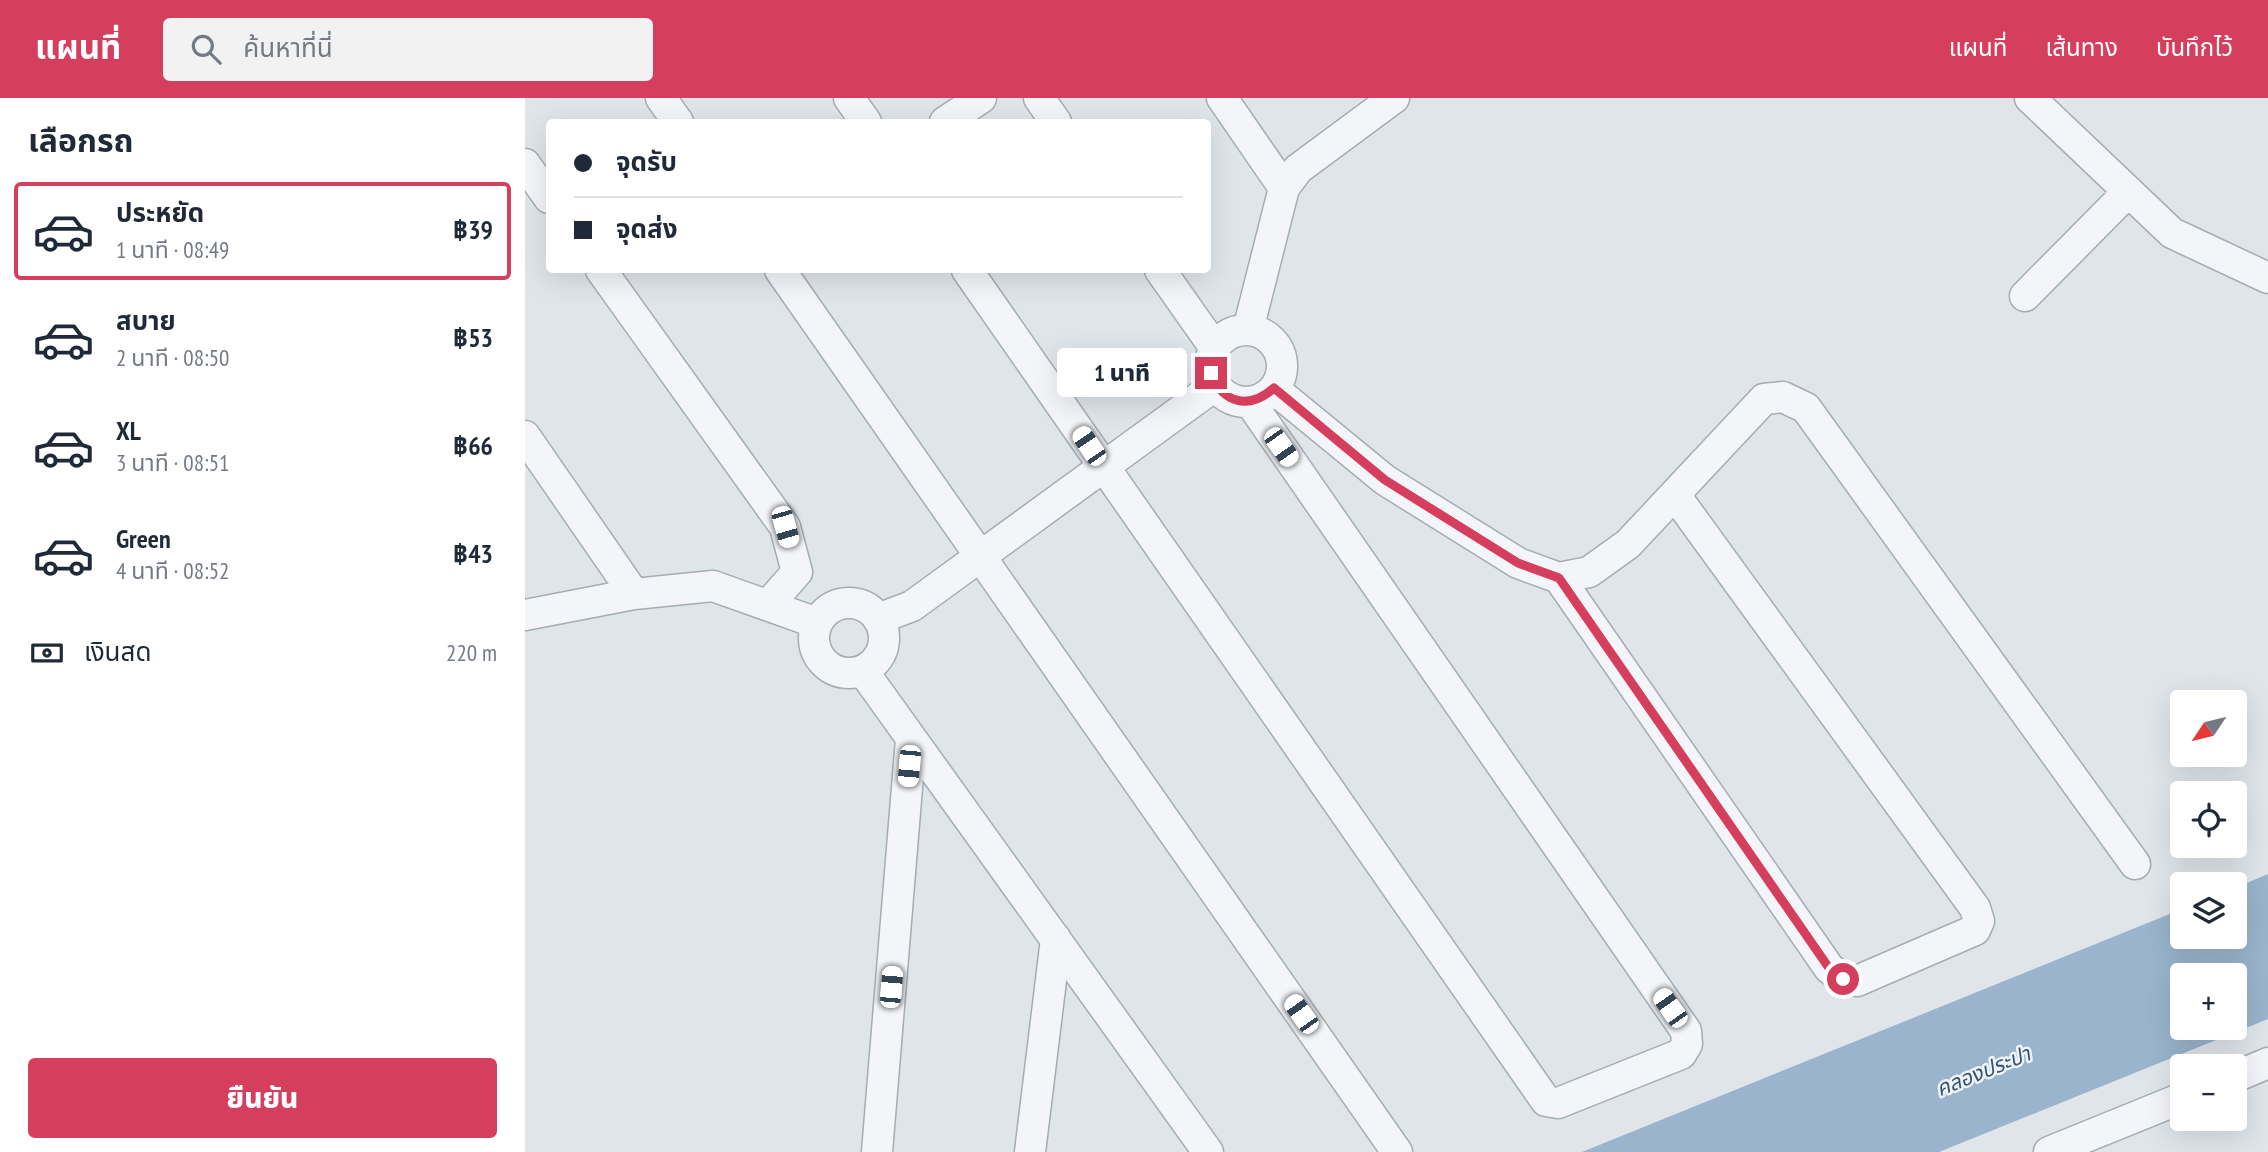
<!DOCTYPE html>
<html lang="th">
<head>
<meta charset="utf-8">
<style>
	body { margin:0; font-family:"PT Sans Narrow","Noto Sans Thai",sans-serif; background:#f2f2f3; color:#1f2937; height:100vh; display:flex; flex-direction:column; font-size:26px; white-space:nowrap }
	* { box-sizing:border-box; margin:0 }
	p { font-size:23px; color:#747a83 }
	.icon { flex:none; width:38px; height:38px; fill:none; stroke:currentColor; stroke-width:2; stroke-linecap:round; stroke-linejoin:round }
	.map { position:relative; flex:1; overflow:hidden }
	.panel { display:flex; flex-direction:column; background:#fff; width:525px }
	.panel>* { flex:none }
	.hud { position:absolute; left:21px; top:21px; width:665px; height:154px; border-radius:7px; box-shadow:0 7px 28px #0002; display:grid; align-content:center; height:154px; padding:0 28px; background:#fff }
	.needle { width:46px; rotate:235deg }
	.tools { position:absolute; left:1645px; top:592px; display:grid; gap:14px }
	.tools a { display:grid; place-items:center; width:77px; height:77px; border-radius:7px; background:#fff; box-shadow:0 7px 28px #0002; font-size:35px }
	.end { position:absolute; width:32px; height:32px; margin:-16px; border:9px solid #d53f5d; background:#fff; box-shadow:0 0 0 4px #fff }
	.from { border-radius:50% }
	.bubble { position:absolute; height:49px; border-radius:7px; background:#fff; box-shadow:0 7px 28px #0002; font-size:23px; font-weight:800; line-height:49px; text-align:center }
	.car { position:absolute; width:21px; height:42px; margin:-21px -10px; border-radius:9px; box-shadow:0 0 5px 2px #0007; background:linear-gradient(#fff 24%,#345 0 40%,#fff 0 76%,#345 0 86%,#fff 0) }
	.hud b { display:flex; align-items:center; gap:24px; height:66px; font-size:26px }
	.hud b+b { border-top:2px solid #e0e1e3 }
	.hud i { width:18px; height:18px; background:#1f2937 }
	ul { padding:0; list-style:none }
	li { display:flex; align-items:center; gap:21px; height:98px; margin:0 14px 10px; padding:0 14px; border:4px solid transparent; border-radius:7px }
	li div { flex:1 }
	li b { display:block; font-size:26px }
	li em { font-style:normal; font-weight:800 }
	li.on { border-color:#d53f5d }
	li>.icon { width:63px; height:63px; stroke-width:1.5 }
	h2 { padding:0 28px; font-size:32px; line-height:84px }
	.pay { display:flex; align-items:center; gap:18px; height:77px; padding:0 28px; font-size:26px }
	.pay p { margin-inline-start:auto }
	.action { display:flex; gap:14px; margin-top:auto; padding:14px 28px }
	.action a { flex:1; height:80px; border-radius:7px; background:#d53f5d; color:#fff; font-size:28px; font-weight:800; line-height:80px; text-align:center }
	header { display:flex; align-items:center; gap:42px; box-sizing:border-box; height:98px; padding:0 35px; background:#d53f5d; color:#fff }
	header strong { font-size:33px }
	nav { display:flex; gap:38px; margin-inline-start:auto; font-size:24px }
	.search { width:490px; height:63px; background:#f2f2f3; display:flex; align-items:center; gap:18px; box-sizing:border-box; padding:0 24px; border-radius:7px; color:#747a83; font-size:26px }
	main { display:flex; flex:1; min-height:0 }
	.map>svg:first-child { display:block }
</style>
</head>
<body>
<header>
<strong>แผนที่</strong>
<div class="search"><svg class="icon" aria-label="search" viewBox="0 0 24 24"><circle cx="10" cy="10" r="6"/><path d="M15 15l6 6"/></svg>ค้นหาที่นี่</div>
<nav><a>แผนที่</a><a>เส้นทาง</a><a>บันทึกไว้</a></nav>
</header>
<main>
<section class="panel">
<h2>เลือกรถ</h2>
<ul>
<li class="on"><svg class="icon" aria-label="car" viewBox="0 0 24 24"><path d="M5 17H2v-5l4-1 3-4h7l3 4 3 1v5h-3M9 17h6M6 11h13"/><circle cx="7" cy="17" r="2"/><circle cx="17" cy="17" r="2"/></svg><div><b>ประหยัด</b><p>1 นาที · 08:49</p></div><em>฿39</em></li>
<li><svg class="icon" aria-label="car" viewBox="0 0 24 24"><path d="M5 17H2v-5l4-1 3-4h7l3 4 3 1v5h-3M9 17h6M6 11h13"/><circle cx="7" cy="17" r="2"/><circle cx="17" cy="17" r="2"/></svg><div><b>สบาย</b><p>2 นาที · 08:50</p></div><em>฿53</em></li>
<li><svg class="icon" aria-label="car" viewBox="0 0 24 24"><path d="M5 17H2v-5l4-1 3-4h7l3 4 3 1v5h-3M9 17h6M6 11h13"/><circle cx="7" cy="17" r="2"/><circle cx="17" cy="17" r="2"/></svg><div><b>XL</b><p>3 นาที · 08:51</p></div><em>฿66</em></li>
<li><svg class="icon" aria-label="car" viewBox="0 0 24 24"><path d="M5 17H2v-5l4-1 3-4h7l3 4 3 1v5h-3M9 17h6M6 11h13"/><circle cx="7" cy="17" r="2"/><circle cx="17" cy="17" r="2"/></svg><div><b>Green</b><p>4 นาที · 08:52</p></div><em>฿43</em></li>
</ul>
<div class="pay"><svg class="icon" aria-label="cash" viewBox="0 0 24 24"><path d="M3 7h18v10H3z"/><circle cx="12" cy="12" r="2"/></svg>เงินสด<p>220 m</p></div>
<div class="action"><a>ยืนยัน</a></div>
</section>
<div class="map">
<svg width="1743" height="1054" viewBox="0 0 1743 1054">
	<rect width="100%" height="100%" fill="#e0e5ea"/>
	<path fill="#99b4cc" fill-rule="evenodd" d="M1743,776v145l-329,133h-357l600,-243v27h53v-48zM1657,877h53v52h-53z"/>
	<g fill="none" stroke-linecap="round" stroke-linejoin="round">
		<g stroke="#a5acb4" stroke-width="33">
			<path id="minor" d="M136,0l17,24
				M324,0l17,24
				M514,0l17,24
				M697,0l62,90
				M1505,0l142,135 96,45
				M420,24l36,-24
				M0,66l24,34
				M76,172l184,257 12,45 -28,32
				M255,172l617,882
				M442,172l579,831 12,2 123,-49 6,-10 -1,-13 -436,-629
				M635,172l55,78
				M1500,198l103,-104
				M723,232l36,-142 14,-19 96,-71
				M685 268a36 36 0 1 1 72 0a36 36 0 1 1-72 0Z
				M749,291l111,91 133,83 41,15 30,-6 39,-28 136,-145 19,-2 23,11 329,456
				M0,338l109,158
				M1034,480l270,390 14,11 14,2 118,-51 4,-9 -4,-13 -300,-413
				M289 540a35 35 0 1 1 70 0a35 35 0 1 1-70 0Z
				M0,517l109,-21 79,-8 104,37
				M353,521l34,-13 304,-221
				M338,573l345,481
				M1710,979l33,-14
				M352,1054l34,-413
				M505,1054l26,-213
				M1524,1054l133,-54"/>
		</g>
		<use href="#minor" stroke="#f3f5f8" stroke-width="30"/>
	</g>
	<g fill="none" stroke-linecap="round" stroke-linejoin="round">
		<path stroke="#d53f5d" stroke-width="9" d="M686,275c12,31 38,37 63,15l111,92 133,83 41,15 270,390 14,11"/>
	</g>
	<g text-anchor="middle" dominant-baseline="central" stroke-width="5" stroke-linejoin="round" paint-order="stroke">
		<g font-size="21" font-style="italic" fill="#305478" stroke="#f0f3f7">
			<text transform="translate(1458 973) rotate(-22)">คลองประปา</text>
		</g>
	</g>
</svg>
<div class="tools">
<a><svg class="needle" viewBox="-14 -14 28 28"><path d="M0-13l5 13h-10z" fill="#e53935"/><path d="M0 13l5-13h-10z" fill="#747a83"/></svg></a>
<a><svg class="icon" aria-label="locate" viewBox="0 0 24 24"><circle cx="12" cy="12" r="6"/><path d="M12 2v4M12 18v4M2 12h4M18 12h4"/></svg></a>
<a><svg class="icon" aria-label="layers" viewBox="0 0 24 24"><path d="M12 4l9 5-9 5-9-5zM3 14l9 5 9-5"/></svg></a>
<a>+</a>
<a>−</a>
</div>
<i class="end from" style="left:1318px;top:881px"></i>
<i class="end" style="left:686px;top:275px"></i>
<div class="bubble" style="left:532px;top:250px;width:130px">1 นาที</div>
<i class="car" style="left:564px;top:348px;rotate:326deg"></i>
<i class="car" style="left:756px;top:349px;rotate:145deg"></i>
<i class="car" style="left:260px;top:429px;rotate:164deg"></i>
<i class="car" style="left:384px;top:668px;rotate:185deg"></i>
<i class="car" style="left:366px;top:889px;rotate:5deg"></i>
<i class="car" style="left:1145px;top:910px;rotate:325deg"></i>
<i class="car" style="left:776px;top:916px;rotate:325deg"></i>
<div class="hud">
<b><i class="from"></i>จุดรับ</b>
<b><i></i>จุดส่ง</b>
</div>
</div>
</main>
</body>
</html>
